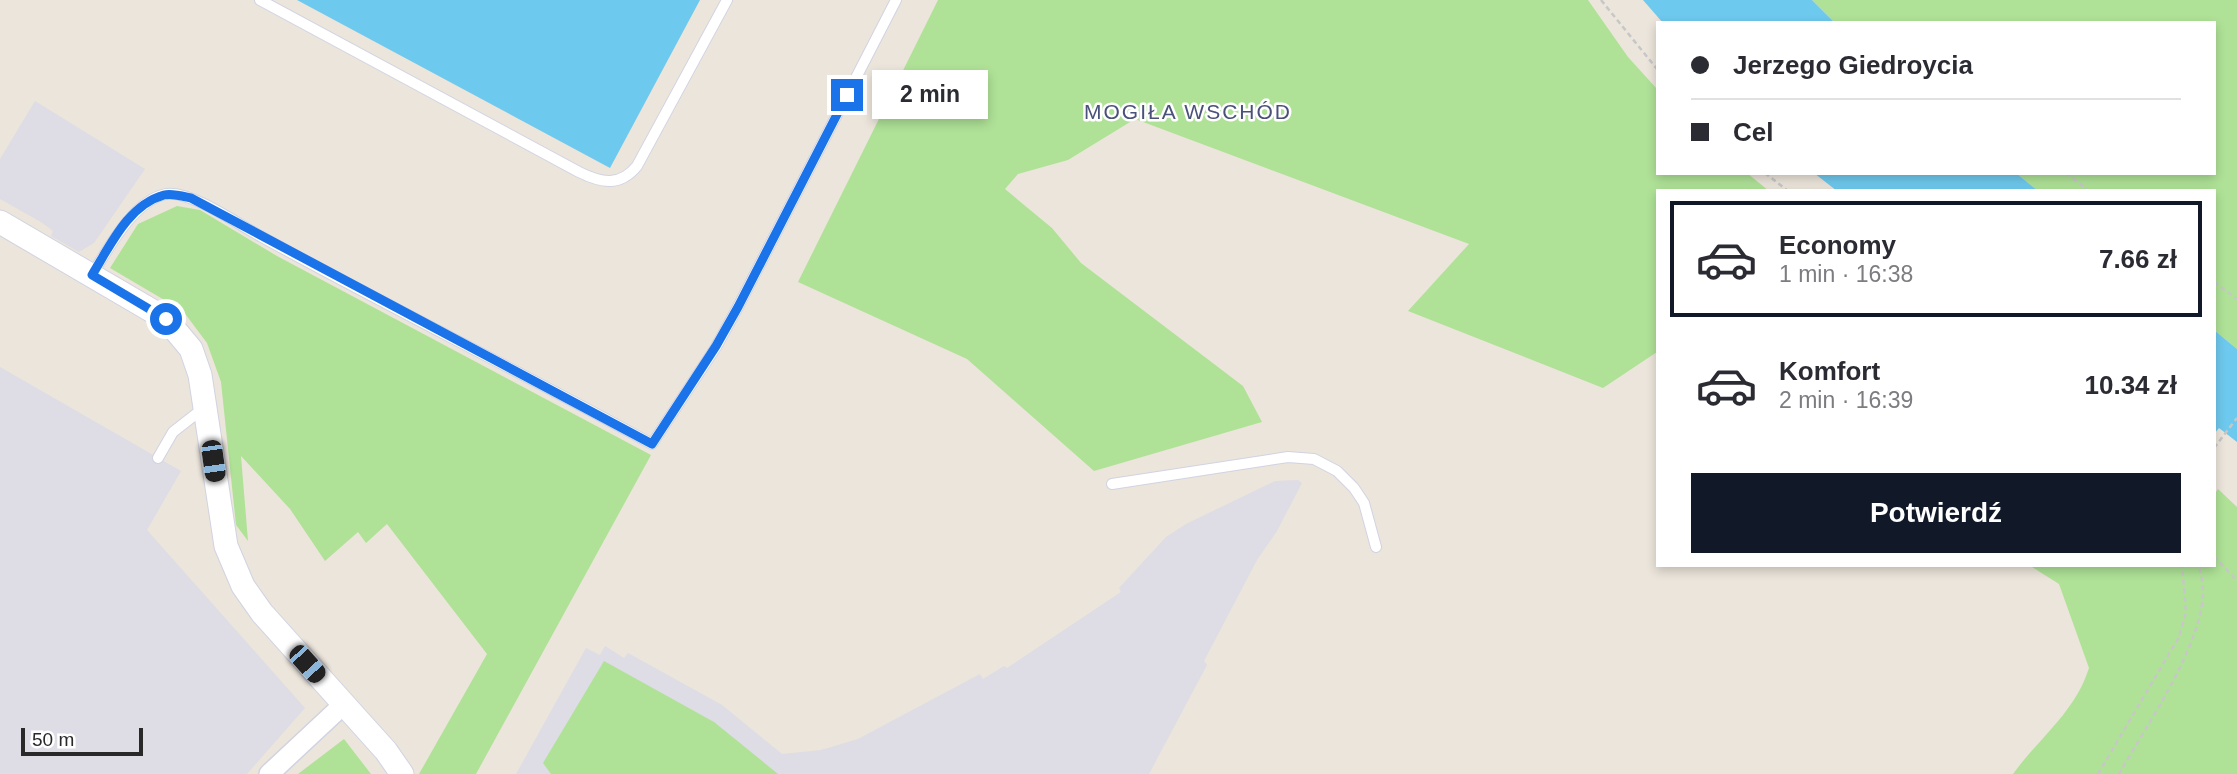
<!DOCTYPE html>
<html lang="pl">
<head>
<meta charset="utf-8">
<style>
	body { margin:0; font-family:Arial,sans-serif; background:#f7f7f7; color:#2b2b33; height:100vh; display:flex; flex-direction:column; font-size:26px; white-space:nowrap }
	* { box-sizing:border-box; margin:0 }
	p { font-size:23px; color:#7c7c81 }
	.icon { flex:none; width:38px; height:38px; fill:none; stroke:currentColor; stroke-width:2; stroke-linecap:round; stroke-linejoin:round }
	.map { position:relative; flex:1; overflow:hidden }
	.details { position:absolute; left:1656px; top:189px; width:560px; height:378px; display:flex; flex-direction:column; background:#fff; border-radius:0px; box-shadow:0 4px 10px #0003 }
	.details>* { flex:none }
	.hud { position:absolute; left:1656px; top:21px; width:560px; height:154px; border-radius:0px; box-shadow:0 4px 10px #0003; display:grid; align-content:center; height:154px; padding:0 35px; background:#fff }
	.scale { position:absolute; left:21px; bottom:18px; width:122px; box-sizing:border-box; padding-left:7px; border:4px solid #292929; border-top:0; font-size:19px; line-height:24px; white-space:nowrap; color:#292929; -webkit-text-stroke:5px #fff; paint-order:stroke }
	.end { position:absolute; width:32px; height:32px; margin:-16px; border:9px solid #1a73e8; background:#fff; box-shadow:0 0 0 4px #fff }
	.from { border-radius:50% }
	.bubble { position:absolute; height:49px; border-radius:0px; background:#fff; box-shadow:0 4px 10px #0003; font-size:23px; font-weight:800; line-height:49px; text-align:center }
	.car { position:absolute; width:21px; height:42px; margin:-21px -10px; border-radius:9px; box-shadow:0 0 5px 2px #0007; background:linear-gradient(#222 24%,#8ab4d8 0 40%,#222 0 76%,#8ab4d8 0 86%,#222 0) }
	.hud b { display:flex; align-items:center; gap:24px; height:66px; font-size:26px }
	.hud b+b { border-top:2px solid #e1e1e2 }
	.hud i { width:18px; height:18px; background:#2b2b33 }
	ul { padding:12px 0 0; list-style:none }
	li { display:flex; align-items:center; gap:21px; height:116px; margin:0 14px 10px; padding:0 21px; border:4px solid transparent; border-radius:0px }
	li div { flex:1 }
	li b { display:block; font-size:26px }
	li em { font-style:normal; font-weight:800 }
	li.active { border-color:#111827 }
	li>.icon { width:63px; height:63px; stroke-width:1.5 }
	.cta { display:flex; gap:14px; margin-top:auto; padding:14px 35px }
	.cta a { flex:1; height:80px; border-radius:0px; background:#111827; color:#fff; font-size:28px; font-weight:800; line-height:80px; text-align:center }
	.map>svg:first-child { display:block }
</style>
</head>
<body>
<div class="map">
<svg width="2237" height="774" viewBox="0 0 2237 774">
	<rect width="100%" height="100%" fill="#ece5db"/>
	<path fill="#dedce4" d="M35,101l110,68 -51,74 -15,9 -28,-16 2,-5 -12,-9 -41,-23v-40z
		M0,367l181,104 -34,59 158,178 -58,66h-247z
		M1298,480l4,3 -25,48 -20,29 -53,101 3,4 -58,109h-633l70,-126 14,7 5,-9 19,12 4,-5 94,52 60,49 39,-4 37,-11 122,-65 3,5 21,-13 3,2 114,-76 -2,-4 47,-51 20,-13 89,-43z"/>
	<path fill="#afe297" d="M938,0h650l40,57 29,32v84h90l22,18h-112v161l-54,36 -195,-77 61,-67 -334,-125 -67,41 -50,14 -13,15 47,39 29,35 162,123 19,36 -168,49 -127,-112 -169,-77z
		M1812,0h425v349l-23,-19v-139h-176l-22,-18h198v-150h-379z
		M177,206l23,4 77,46 374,199 -175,319h-57l68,-120 -100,-130 -21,19 -8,-11 -33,29 -35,-52 -49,-53 7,85 -12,-16 -15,-143 -14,-39 -24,-32 -73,-43 28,-44z
		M2218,489l19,18v267h-224c20,-28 48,-51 65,-81 5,-8 8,-17 11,-25l-30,-84 -30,-19h185v-70z
		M604,661l110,61 64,52h-227l-8,-11z
		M344,739l27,35h-73z"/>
	<path fill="#6ec9ee" d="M297,0h403l-90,168z
		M1643,0h169l23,23h-172z
		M1814,173h202l22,18h-201z
		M2214,330l23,19v93l-18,-14 -5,6z"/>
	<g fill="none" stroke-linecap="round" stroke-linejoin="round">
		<g stroke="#d0d3e2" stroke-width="12">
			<path id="service" d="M260,0l319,172c22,11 41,15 58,-6l90,-166
				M92,275c16,-26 41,-74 74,-81 25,-4 73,31 96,43 129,71 261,136 390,207l64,-97 22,-40 158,-307
				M158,458l15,-26 32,-25
				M1112,484l176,-27 26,2 23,12 17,17 10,15 12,44"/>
		</g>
		<g stroke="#d0d3e2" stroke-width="22">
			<path id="minor" d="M269,774l75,-70"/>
		</g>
		<g stroke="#d0d3e2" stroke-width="25">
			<path id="tertiary" d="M0,222l166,97 25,30 9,26 26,171 17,40 19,27 124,138 16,23"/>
		</g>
		<path stroke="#c7c7c7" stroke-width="2.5" stroke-dasharray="5 3.5" stroke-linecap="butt" d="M1601,0l56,69
			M1765,173l23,18
			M2066,173l23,18
			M2214,282l23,17
			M2214,448l23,-30
			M2214,556l23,25
			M2098,774l81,-137 7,-25 -4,-47
			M2119,774c27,-48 83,-128 84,-182 0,-9 -2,-18 -4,-27"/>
		<use href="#service" stroke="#fff" stroke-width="10"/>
		<use href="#minor" stroke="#fff" stroke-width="19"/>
		<use href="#tertiary" stroke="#fff" stroke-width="23"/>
	</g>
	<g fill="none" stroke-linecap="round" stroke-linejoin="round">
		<path stroke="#1a73e8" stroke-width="9" d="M166,319l-74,-44c18,-29 36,-70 72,-80 8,-2 18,1 27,3l461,246 64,-98 22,-39 109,-212"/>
	</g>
	<g text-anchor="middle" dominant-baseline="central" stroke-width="5" stroke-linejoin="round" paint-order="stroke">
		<g font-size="21" letter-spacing="2" fill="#4a517a" stroke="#fff">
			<text x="1188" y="111">MOGIŁA WSCHÓD</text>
		</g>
	</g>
</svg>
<div class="scale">50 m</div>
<i class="end from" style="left:166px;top:319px"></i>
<i class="end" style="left:847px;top:95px"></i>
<div class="bubble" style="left:872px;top:70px;width:116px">2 min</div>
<i class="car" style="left:213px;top:461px;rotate:172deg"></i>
<i class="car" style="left:307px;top:664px;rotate:138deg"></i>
<div class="hud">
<b><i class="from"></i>Jerzego Giedroycia</b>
<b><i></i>Cel</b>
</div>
<section class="details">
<ul>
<li class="active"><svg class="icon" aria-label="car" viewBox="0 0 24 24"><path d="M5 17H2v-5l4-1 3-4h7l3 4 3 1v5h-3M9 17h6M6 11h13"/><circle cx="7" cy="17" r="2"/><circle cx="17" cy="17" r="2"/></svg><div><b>Economy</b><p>1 min · 16:38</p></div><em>7.66 zł</em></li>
<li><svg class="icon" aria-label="car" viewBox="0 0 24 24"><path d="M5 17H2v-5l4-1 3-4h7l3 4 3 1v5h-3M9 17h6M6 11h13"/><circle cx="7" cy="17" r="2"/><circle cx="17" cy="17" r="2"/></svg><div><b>Komfort</b><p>2 min · 16:39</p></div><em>10.34 zł</em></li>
</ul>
<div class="cta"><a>Potwierdź</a></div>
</section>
</div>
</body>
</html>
